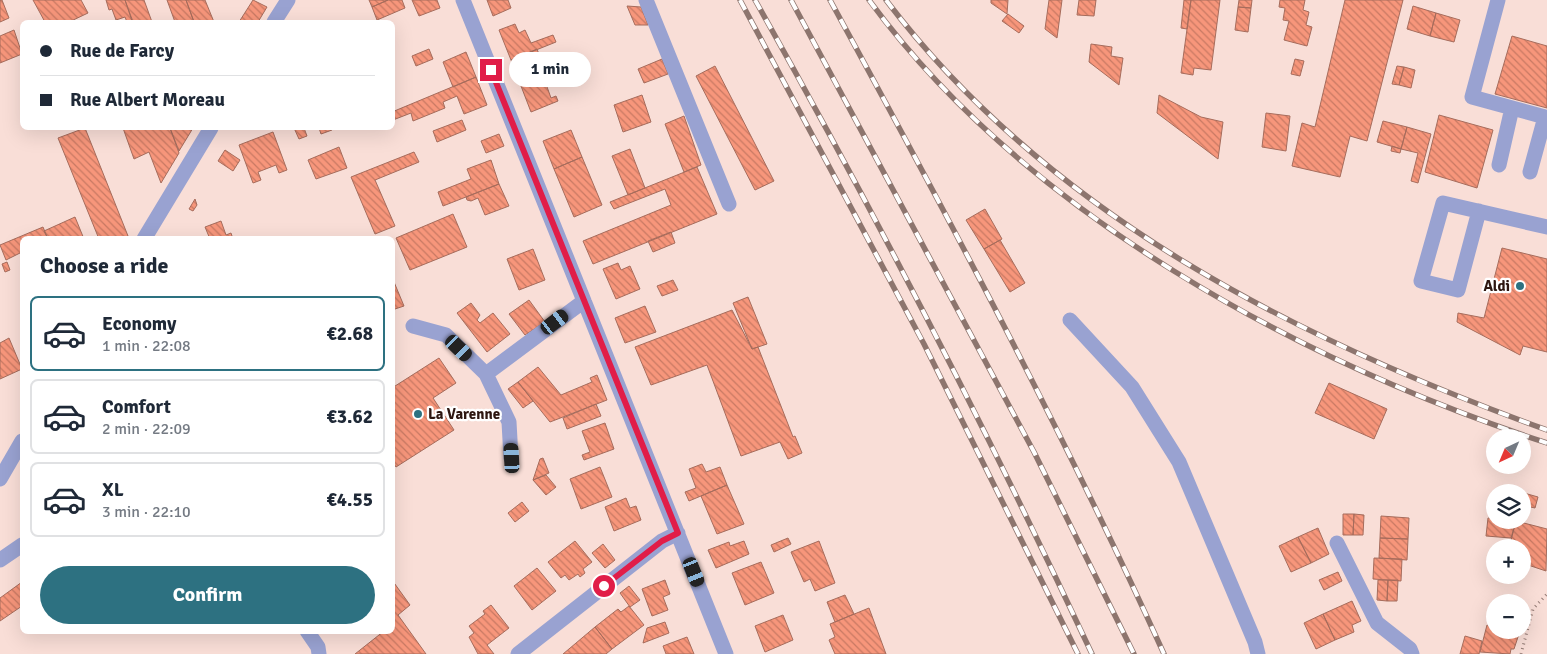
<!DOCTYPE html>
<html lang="en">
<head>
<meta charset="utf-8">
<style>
	body { margin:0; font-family:Signika,sans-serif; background:#f6f6f7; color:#1f2937; height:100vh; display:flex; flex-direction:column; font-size:19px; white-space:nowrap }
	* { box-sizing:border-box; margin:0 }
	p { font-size:16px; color:#747a83 }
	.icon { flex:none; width:28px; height:28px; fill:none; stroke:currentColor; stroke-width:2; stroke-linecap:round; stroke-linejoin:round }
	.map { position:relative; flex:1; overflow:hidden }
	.drawer { position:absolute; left:20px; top:236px; width:375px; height:398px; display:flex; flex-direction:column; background:#fff; border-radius:8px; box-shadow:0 5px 20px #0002 }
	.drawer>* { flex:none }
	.banner { position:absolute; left:20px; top:20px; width:375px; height:110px; border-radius:8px; box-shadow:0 5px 20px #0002; display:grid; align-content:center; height:110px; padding:0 20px; background:#fff }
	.needle { width:32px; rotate:224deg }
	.tools { position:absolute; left:1486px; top:429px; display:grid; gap:10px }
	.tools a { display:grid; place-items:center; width:45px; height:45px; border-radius:50%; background:#fff; box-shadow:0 5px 20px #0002; font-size:25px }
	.end { position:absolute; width:22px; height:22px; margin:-11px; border:6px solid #e11d48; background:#fff; box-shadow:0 0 0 2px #fff }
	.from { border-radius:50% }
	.bubble { position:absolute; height:35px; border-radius:18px; background:#fff; box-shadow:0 5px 20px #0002; font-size:16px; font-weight:700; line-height:35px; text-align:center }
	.car { position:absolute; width:15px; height:30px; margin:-15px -8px; border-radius:6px; box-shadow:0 0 4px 1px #0007; background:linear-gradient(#222 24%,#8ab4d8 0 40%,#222 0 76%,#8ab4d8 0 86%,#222 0) }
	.banner b { display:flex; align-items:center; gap:18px; height:48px; font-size:19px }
	.banner b+b { border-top:1px solid #e0e1e3 }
	.banner i { width:12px; height:12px; background:#1f2937 }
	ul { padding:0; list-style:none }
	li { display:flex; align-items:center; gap:15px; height:75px; margin:0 10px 8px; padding:0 10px; border:2px solid #e0e1e3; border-radius:8px }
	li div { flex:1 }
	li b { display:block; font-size:19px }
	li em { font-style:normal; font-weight:700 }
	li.active { border-color:#2d7181 }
	li>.icon { width:45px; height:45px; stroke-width:1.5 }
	h2 { padding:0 20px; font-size:22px; line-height:60px }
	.primary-button { display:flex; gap:10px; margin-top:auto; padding:10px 20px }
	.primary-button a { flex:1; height:58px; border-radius:30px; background:#2d7181; color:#fff; font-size:20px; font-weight:700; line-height:58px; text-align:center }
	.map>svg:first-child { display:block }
</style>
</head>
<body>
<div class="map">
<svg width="1547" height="654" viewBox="0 0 1547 654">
	<defs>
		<pattern id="building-back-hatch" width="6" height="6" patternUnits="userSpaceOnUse" patternTransform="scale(1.25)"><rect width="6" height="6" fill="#f7967b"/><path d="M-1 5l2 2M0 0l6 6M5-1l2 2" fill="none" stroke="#c87963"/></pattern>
	</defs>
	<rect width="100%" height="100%" fill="#f9ded7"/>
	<path fill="url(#building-back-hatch)" stroke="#a66c5c" d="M0,0h2l7,18 -9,4z
		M33,0h48l7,13 -19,9h-24z
		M106,0h19l7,21 -5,1 -2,-5 -9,3 -4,-11 -3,1z
		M125,0h19l8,22h-19z
		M167,0h19l8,22h-19z
		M186,0h19l9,22h-20z
		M253,0l14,7 -9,15h-19z
		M369,0h19l-16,7z
		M388,0h14l3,8 -28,12 -5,-13z
		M412,0h25l3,8 -21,8z
		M487,0h21l3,8 -18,8z
		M991,0h17l-1,14 -16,-11z
		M1049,0h13l-5,38 -12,-9z
		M1079,0h17l-2,16 -17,-1z
		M1184,0h7l-4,29 -6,-1z
		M1191,0h29l-9,70 -17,-2 -1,7 -12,-2z
		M1239,0h13l-1,8 -13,-1z
		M1280,0h25l-2,10 6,2 -3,13 6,2 -5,19 -23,-6 5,-19 -6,-1 2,-12 -6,-1z
		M1345,0h58l-36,141 -17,-5 -10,41 -48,-11 10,-43 13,4z
		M627,6l14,1 7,18h-13z
		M1413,6l23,7 -6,23 -23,-7z
		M1238,7l13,1 -3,24 -13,-2z
		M1436,13l24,7 -6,22 -24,-6z
		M1008,14l16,12 -5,7 -17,-12z
		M515,24l4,9 6,-3 6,13 22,-8 3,7 -45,18 -12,-30z
		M14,30l8,24 -22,9v-27z
		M1512,36l35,10v62l-52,-14z
		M1091,44l21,3 -1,9 12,2 -4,27 -30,-23z
		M429,49l4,10 -17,7 -4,-10z
		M537,49l13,34 -4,1 5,14 5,-2 2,5 -27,11 -20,-52z
		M466,52l10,25 -23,10 -10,-25z
		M662,59l6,15 -24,9 -6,-14z
		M1295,59l9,2 -4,15 -9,-2z
		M715,66l59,115 -19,9 -59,-114z
		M1397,66l7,1 -5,18 -7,-1z
		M1404,67l11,3 -4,18 -12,-3z
		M476,77l11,28 -23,9 -7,-18 -14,6 2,6 -32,13 -2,-8 -18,7 -1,2v-10z
		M642,95l9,27 -28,10 -9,-27z
		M1159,95l42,22 22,5 -5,37 -61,-46z
		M1266,113l24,3 -4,35 -24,-4z
		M1439,115l54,15 -16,58 -52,-16z
		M684,116l17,49 -17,7 -19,-48z
		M462,120l4,10 -29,12 -4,-11z
		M1383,121l24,6 -6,22 -24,-7z
		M1407,127l24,7 -13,49 -7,-2 7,-28 -17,-4z
		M85,128l43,108 -7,3h-22l-41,-101z
		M123,128h47l9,25 -18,30 -12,-31 -15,7z
		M170,128h23l-14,23z
		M294,128h10l3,8 -8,3z
		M319,128h12l1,2 -11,4z
		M571,130l11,27 -28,12 -11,-28z
		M273,132l14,38 -8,3 -3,-8 -18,7 3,8 -8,3 -14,-38z
		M499,134l5,12 -18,7 -5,-12z
		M1392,146l9,3 -1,4 -9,-2z
		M339,147l8,21 -31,11 -8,-19z
		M630,149l15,39 -17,7 -16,-39z
		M225,150l15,10 -7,11 -15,-10z
		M414,152l5,10 -44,18 20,46 -20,8 -24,-57z
		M582,157l20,48 -28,12 -20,-48z
		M491,160l8,24 -56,22 -5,-14 33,-13 -4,-10z
		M697,167l20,47 -124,50 -10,-23 88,-36 -6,-16 -51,20 -4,-7z
		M499,184l10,22 -24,9 -7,-17 -7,3 -4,-1 -1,-3z
		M195,199l2,6 -4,6 -4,-2z
		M985,209l17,30 -18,10 -18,-29z
		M453,214l14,33 -57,23 -14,-32z
		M75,217l9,22h-36l-4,-8z
		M221,221l5,14 5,-2 2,6h-23l-5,-12z
		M43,227l5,12h-26v13l-16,8 -6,-15z
		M671,232l4,11 -22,9 -5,-11z
		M1000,240l25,43 -15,9 -26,-43z
		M1502,248l45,11v93l-24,-6 -3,9 -63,-33 1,-9 26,5z
		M533,249l12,31 -26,10 -12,-31z
		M7,262l3,8 -5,2 -3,-8z
		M618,263l3,7 9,-4 10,23 -24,10 -13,-30z
		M673,280l5,10 -16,6 -5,-10z
		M392,282h2l10,24 -12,4z
		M748,297l19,47 -15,5 -19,-46z
		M529,300l16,22 -20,13 -16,-21z
		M471,303l9,12 -3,5 3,3 13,-10 17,21 -23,18 -30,-39z
		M645,306l11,26 -31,11 -10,-25z
		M732,310l20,39 6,-2 35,90 2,-1 7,17 -14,6 -8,-17 -39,14 -34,-91 -56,20 -16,-38z
		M9,338l13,31 -22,10v-36z
		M439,358l17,25 -23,15 21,32 -58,37 -4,-6v-73z
		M538,367l23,28 31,-13 -2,-4 7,-3 10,25 -57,22 -32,-40z
		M518,382l15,19 -10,7 -15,-19z
		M1329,383l58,26 -13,30 -59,-26z
		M596,404l5,12 -34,13 -4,-11z
		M605,423l9,26 -30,11 -2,-5 8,-3 -8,-21z
		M543,458l6,15 -16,7 7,-21z
		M702,464l4,8 14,-5 7,18 -38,16 -4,-9 11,-4 -7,-19z
		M600,467l12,30 -31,12 -11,-30z
		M546,475l10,12 -10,8 -13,-15z
		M727,485l17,39 -27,10 -16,-38z
		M1524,493l14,4 -3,11 -13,-3z
		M626,498l4,10 6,-2 5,14 -27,11 -9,-24z
		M522,502l7,9 -14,11 -7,-9z
		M1343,514h11l-1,21h-10z
		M1354,514l10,1 -1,20h-10z
		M1381,516l28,2 -1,21 -28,-1z
		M1488,518l28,3 -5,17 -25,-2z
		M1516,521l31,8 -1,42 -24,-8v-15h-13z
		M1318,528l11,26 -18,9 -13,-26z
		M1298,537l13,26 -20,9 -12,-26z
		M788,538l3,6 -17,8 -3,-7z
		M1380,538l28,1 -1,21 -28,-2z
		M575,541l17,21 -9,7 2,4 -5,4 -2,-3 -9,6 -4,-5 -4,3 -13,-16z
		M744,541l5,13 -33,14 -8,-18 21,-8 1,4z
		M819,541l16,42 -20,8 -5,-12 -6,3 -13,-30z
		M603,544l12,16 -10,8 -13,-15z
		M1374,558l28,1 -1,22 -28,-2z
		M761,562l13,31 -29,12 -13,-32z
		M537,568l19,23 -24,19 -18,-24z
		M1338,572l4,9 -18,9 -5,-10z
		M392,580l18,25 -12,10 28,39h-71l29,-23h8z
		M665,580l5,14 -7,3 5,13 -16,6 -10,-27z
		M1378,580h10l-1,21 -10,-1z
		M1388,580h10l-1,21h-10z
		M22,582v24l-22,15v-23z
		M629,586l11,14 -10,7 -10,-14z
		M845,595l9,19 -19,8 -8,-20z
		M1352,601l9,20 -9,4 2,7 -19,8 -12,-26z
		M491,605l18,23 -22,17 7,9h-16l-9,-17 5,-4 -5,-7 16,-12 -2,-3z
		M629,606l15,19 -32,24 -17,-22 23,-18 3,3z
		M869,608l17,46h-51l-6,-14 6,-3 -5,-13z
		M1323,614l12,26 -19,9 -12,-26z
		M783,615l10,25 -28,12 -10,-26z
		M665,622l4,11 -26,10 4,-15z
		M1487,625l8,2v3l24,4 -5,15h-3l-1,5 -30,-2z
		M595,627l17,22 -6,5h-43z
		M1465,636l17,5 -3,13h-19z
		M687,637l7,17h-28l-3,-8z"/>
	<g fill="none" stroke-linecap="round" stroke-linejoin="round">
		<path stroke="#937a74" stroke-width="3" stroke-dasharray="1 4" stroke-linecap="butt" d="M1521,654l12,-45 14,-15"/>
		<path stroke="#99a2d1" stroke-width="15" d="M463,0l263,654
			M646,0l83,204
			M1498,0l-26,97 73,20 -15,55
			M274,22l14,-22
			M1499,165l13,-57
			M1479,211l-21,79 -37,-9 22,-78 104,24
			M144,239l67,-111
			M1070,320l62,67 47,75 76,180 3,12
			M413,326l33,9 40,39 98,-73
			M486,374l23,48 2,36
			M0,479l22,-38
			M1337,543l40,80 33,26 2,5
			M0,560l22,-15
			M307,631l11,16 1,7
			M518,654l144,-113 16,-8"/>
		<g stroke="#8d756e" stroke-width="5.5">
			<path id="rail" d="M740,0l184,344 154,310
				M755,0c120,213 233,432 337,654
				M791,0l243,452 100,202
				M830,0c117,215 233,431 334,654
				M869,0c156,213 431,362 678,443
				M886,0c163,215 412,340 661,430"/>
		</g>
		<use href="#rail" stroke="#fff" stroke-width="4" stroke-dasharray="11" stroke-linecap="butt"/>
	</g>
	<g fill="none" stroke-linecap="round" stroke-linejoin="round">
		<path stroke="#e11d48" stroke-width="6" d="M491,70l187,463 -16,8 -58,45"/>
	</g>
	<g fill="#2d7181" stroke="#fff" stroke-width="2">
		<circle cx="1520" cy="286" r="5"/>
		<circle cx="418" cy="414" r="5"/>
	</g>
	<g text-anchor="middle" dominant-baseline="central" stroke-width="4.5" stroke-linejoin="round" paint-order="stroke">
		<g font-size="15" font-weight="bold" fill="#2d1610" stroke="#fff" text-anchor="end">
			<text x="1510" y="286">Aldi</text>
			<text x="428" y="414" text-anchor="start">La Varenne</text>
		</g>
	</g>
</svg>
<div class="tools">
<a><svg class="needle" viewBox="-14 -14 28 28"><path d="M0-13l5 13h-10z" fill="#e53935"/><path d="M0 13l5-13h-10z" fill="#747a83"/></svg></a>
<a><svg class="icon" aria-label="layers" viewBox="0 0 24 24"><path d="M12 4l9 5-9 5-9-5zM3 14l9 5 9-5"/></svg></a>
<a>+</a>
<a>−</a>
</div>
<i class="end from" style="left:604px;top:586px"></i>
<i class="end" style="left:491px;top:70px"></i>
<div class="bubble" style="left:509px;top:52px;width:82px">1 min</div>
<i class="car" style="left:555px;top:322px;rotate:53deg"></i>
<i class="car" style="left:459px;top:348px;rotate:134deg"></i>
<i class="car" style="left:512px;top:458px;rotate:357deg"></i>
<i class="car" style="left:694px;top:572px;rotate:158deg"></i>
<div class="banner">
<b><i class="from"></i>Rue de Farcy</b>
<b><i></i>Rue Albert Moreau</b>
</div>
<section class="drawer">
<h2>Choose a ride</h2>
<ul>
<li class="active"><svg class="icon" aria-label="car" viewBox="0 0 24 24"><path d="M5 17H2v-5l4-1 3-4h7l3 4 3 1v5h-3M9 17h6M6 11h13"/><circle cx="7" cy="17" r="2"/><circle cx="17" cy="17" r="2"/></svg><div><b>Economy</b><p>1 min · 22:08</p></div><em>€2.68</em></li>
<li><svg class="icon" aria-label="car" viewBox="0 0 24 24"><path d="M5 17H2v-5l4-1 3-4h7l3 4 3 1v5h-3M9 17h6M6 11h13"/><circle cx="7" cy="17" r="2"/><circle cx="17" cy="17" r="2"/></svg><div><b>Comfort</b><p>2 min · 22:09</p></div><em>€3.62</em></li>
<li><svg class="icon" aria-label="car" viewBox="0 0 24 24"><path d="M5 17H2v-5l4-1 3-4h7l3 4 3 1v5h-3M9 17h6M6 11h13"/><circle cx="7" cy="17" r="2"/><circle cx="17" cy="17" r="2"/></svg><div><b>XL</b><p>3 min · 22:10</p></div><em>€4.55</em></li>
</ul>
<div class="primary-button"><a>Confirm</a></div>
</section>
</div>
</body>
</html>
